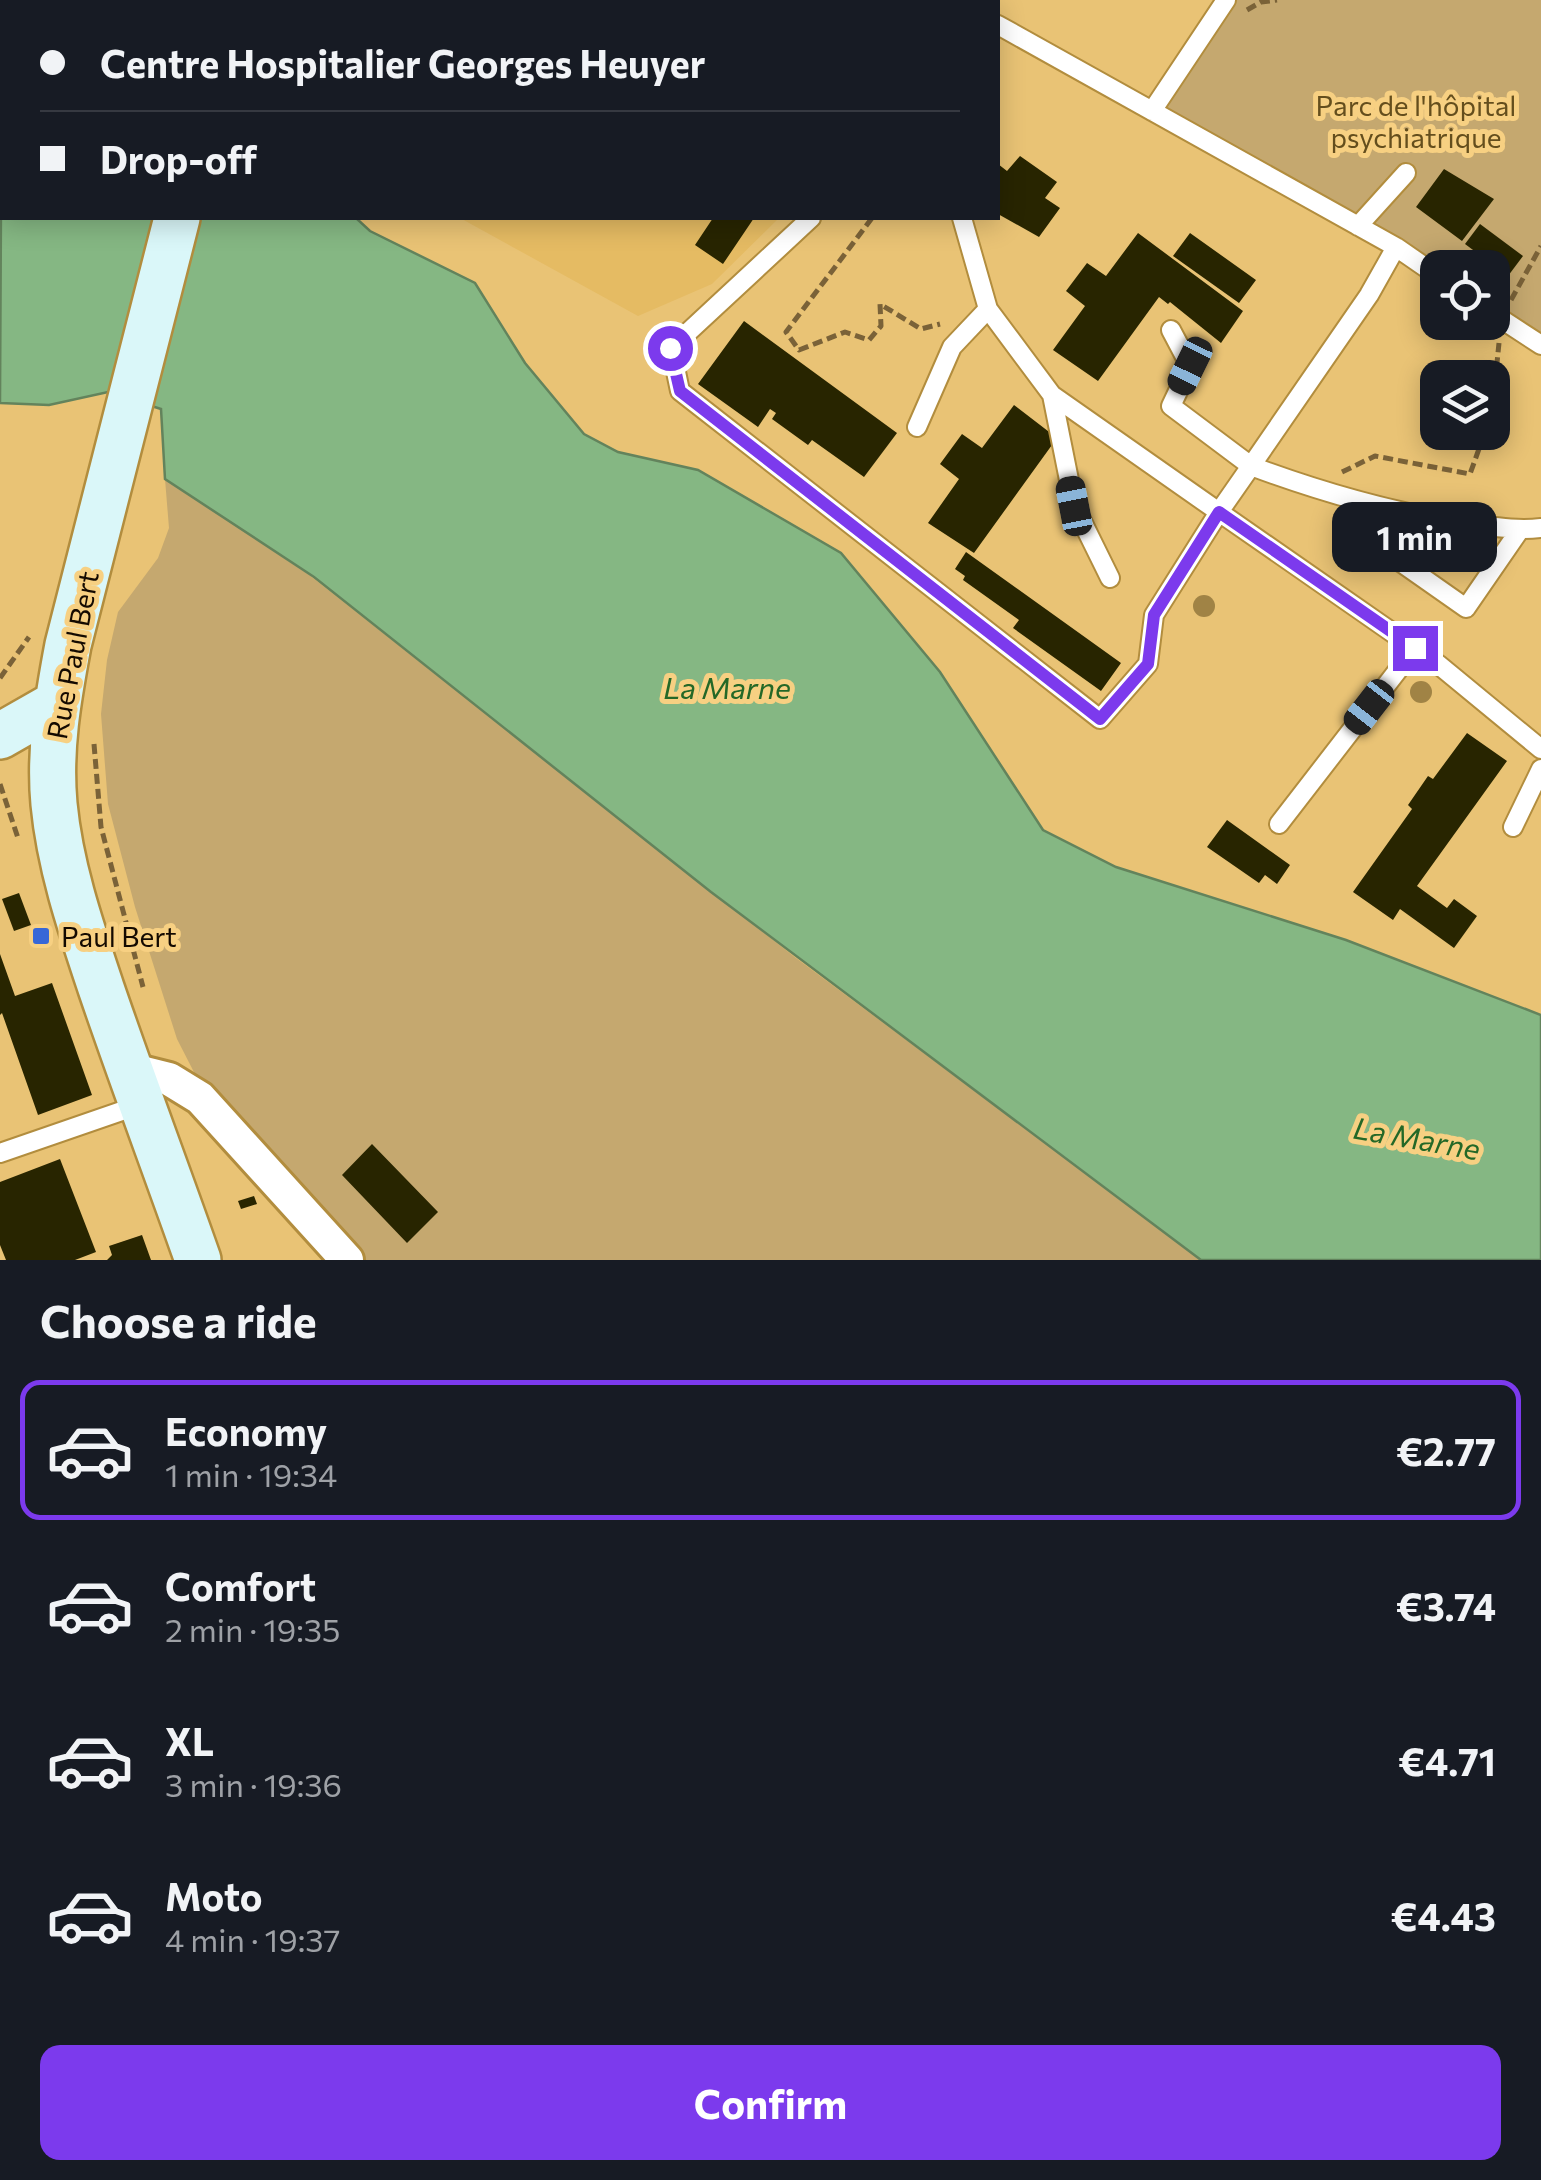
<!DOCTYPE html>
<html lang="en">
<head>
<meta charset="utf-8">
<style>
	body { margin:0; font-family:Commissioner,sans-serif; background:#242831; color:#f1f3f6; height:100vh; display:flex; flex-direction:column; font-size:38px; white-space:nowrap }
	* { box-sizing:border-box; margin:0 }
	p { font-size:32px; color:#9ea1a6 }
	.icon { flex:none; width:55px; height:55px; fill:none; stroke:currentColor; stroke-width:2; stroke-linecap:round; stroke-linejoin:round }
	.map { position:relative; height:1260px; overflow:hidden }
	.panel { display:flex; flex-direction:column; background:#171b24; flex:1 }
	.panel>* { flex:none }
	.banner { position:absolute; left:0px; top:0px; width:1000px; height:220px; box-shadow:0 5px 25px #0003; display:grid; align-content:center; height:220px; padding:0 40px; background:#171b24 }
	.controls { position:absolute; left:1420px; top:250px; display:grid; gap:20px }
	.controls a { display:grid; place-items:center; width:90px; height:90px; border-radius:20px; background:#171b24; box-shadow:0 5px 25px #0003; font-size:50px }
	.end { position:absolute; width:45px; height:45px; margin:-22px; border:12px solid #7c3aed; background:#fff; box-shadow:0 0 0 5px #fff }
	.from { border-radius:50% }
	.bubble { position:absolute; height:70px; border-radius:20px; background:#171b24; box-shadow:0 5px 25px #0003; font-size:32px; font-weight:700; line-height:70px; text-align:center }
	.car { position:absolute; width:30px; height:60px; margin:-30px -15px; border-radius:12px; box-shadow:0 0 8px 2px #0007; background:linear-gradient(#222 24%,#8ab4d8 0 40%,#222 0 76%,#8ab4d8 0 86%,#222 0) }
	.banner b { display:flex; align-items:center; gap:35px; height:95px; font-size:38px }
	.banner b+b { border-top:2px solid #363941 }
	.banner i { width:25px; height:25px; background:#f1f3f6 }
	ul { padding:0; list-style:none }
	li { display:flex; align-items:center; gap:30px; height:140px; margin:0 20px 15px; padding:0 20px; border:5px solid transparent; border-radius:20px }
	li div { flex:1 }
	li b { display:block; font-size:38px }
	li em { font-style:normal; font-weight:700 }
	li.selected { border-color:#7c3aed }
	li>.icon { width:90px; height:90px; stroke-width:1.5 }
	h2 { padding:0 40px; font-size:45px; line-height:120px }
	.button { display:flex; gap:20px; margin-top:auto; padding:20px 40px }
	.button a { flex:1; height:115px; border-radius:20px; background:#7c3aed; color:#fff; font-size:40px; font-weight:700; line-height:115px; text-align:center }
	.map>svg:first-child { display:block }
</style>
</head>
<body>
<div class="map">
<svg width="1541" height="1260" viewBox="0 0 1541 1260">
	<rect width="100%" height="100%" fill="#e9c375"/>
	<path fill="#e5bb63" d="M265,0h651l4,2h-656z
		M460,218h319l-67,66 -74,32z"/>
	<path fill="#c5a86f" d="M423,0h158l-2,2h-153z
		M1225,0h316v345l-48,-32 -1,-45h-54l-286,-157z
		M165,479l143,95 488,384 406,302h-837l-98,-101 -69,-79 -21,-41 -42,-132 -27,-103 -7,-90 6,-54 11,-48 40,-54 11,-30z"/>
	<path fill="#85b783" stroke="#63835c" stroke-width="2.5" d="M2,6v212h354l14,13 105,52 50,80 59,71 34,18 80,18 143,83 99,119 103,158 73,37 230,73 195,75v245h-340l-490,-368 -397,-315 -149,-98 -4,-70 -53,-17 -59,13 -49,-2z"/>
	<path fill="#282500" d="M1020,156l37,26 -12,16 15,10 -21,29 -41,-23v-50l9,7z
		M1444,169l50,30 -32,42 -46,-34z
		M713,218h41l-31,46 -28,-19z
		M1480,224l43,32 -15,20 -43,-32z
		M1138,233l105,78 -22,32 -51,-41 -2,2 -9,-7 -61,84 -45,-31 32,-44 -19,-15 21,-28 19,13z
		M1190,233l66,47 -17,23 -66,-47z
		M744,321l153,112 -33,44 -52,-37 -4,5 -36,-26 4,-6 -6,-4 -12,18 -60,-43z
		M1014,405l43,33 -83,115 -46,-30 31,-44 -19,-15 22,-30 20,14z
		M966,552l155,111 -20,28 -88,-63 6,-8 -56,-40 2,-4 -10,-7z
		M1467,733l40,28 -90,125 30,22 7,-9 23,17 -23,32 -54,-39 -7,11 -40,-28 59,-83 -4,-4 20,-29 5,3z
		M1227,820l63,45 -13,19 -12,-9 -6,8 -52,-36z
		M19,893l12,32 -17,6 -12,-32z
		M0,954l15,42 37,-13 40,112 -54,20 -36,-102 -2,2z
		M372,1144l66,68 -31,31 -65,-68z
		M60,1159l36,93 -21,8h-69l-6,-15v-63z
		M254,1196l3,8 -16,5 -3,-8z
		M142,1235l9,25h-44l5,-5 -3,-9z"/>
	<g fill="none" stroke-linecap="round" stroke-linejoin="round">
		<g stroke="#b28d3e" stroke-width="22">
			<path id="lane" d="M957,0l4,2
				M998,25l398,222 42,29
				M1152,111l74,-111
				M811,218l-140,130 9,43 420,328 48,-55 6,-49 65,-103 220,153 102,84
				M962,218l26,91 64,86 167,117 32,-46c70,26 138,46 212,57 27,3 51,8 78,5
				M1358,226l48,-53
				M1492,313l49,32
				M1171,330l19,36 -19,40 80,60 118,-171 27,-48
				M1052,395l22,110 36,73
				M917,427l35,-80 36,-38
				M1398,513l-29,27 97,68 53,-77
				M1279,824l136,-176
				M1513,827l28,-58
				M0,1153l142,-49"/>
		</g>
		<g stroke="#b28d3e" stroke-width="38">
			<path id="street" d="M129,1069l40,10 31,19 147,162"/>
		</g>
		<g stroke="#b28d3e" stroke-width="50">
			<path id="secondary" d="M233,2v-2
				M177,218l-109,427c-10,53 -19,105 -14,159 6,63 27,124 47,184 31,91 65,181 97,272
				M0,736l56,-32"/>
		</g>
		<path stroke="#7a6238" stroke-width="5" stroke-dasharray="10 5" stroke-linecap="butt" d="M118,0v2
			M567,0l4,2
			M1247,10l14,-8 16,-2
			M872,218l-86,114 13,18 46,-18 24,8 12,-14 -1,-22 41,25 19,-5
			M1511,300l30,-54
			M1492,412l7,-69
			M1342,472l33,-16 95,18 15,-42
			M0,678l29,-41
			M94,744l7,83 42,160
			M0,784l18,54"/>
		<use href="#lane" stroke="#fff" stroke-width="18"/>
		<use href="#street" stroke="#fff" stroke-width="32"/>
		<use href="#secondary" stroke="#daf7f9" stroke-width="45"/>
	</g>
	<g fill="#a08345">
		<circle cx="1204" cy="606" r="11"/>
		<circle cx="1421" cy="692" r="11"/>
	</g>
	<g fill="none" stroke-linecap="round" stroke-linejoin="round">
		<path stroke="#7c3aed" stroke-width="12" d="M670,348l10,43 420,328 48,-55 6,-49 65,-103 196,136"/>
	</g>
	<rect fill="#3767d7" stroke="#f7d082" stroke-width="4" x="31" y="926" width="20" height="20" rx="5"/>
	<g text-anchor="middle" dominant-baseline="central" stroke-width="10" stroke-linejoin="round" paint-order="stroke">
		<g font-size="28" fill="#644e1d" stroke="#f7d082">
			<text x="1416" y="105">Parc de l'hôpital<tspan x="1416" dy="32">psychiatrique</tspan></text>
		</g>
		<g font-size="28" fill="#140a00" stroke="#f7d082">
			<text transform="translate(72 655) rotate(-79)">Rue Paul Bert</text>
		</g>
		<g font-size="28" fill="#140a00" stroke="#f7d082" text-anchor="start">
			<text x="61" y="936">Paul Bert</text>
		</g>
		<g font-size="30" font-style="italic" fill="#246827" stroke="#f7d082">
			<text x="727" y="686">La Marne</text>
			<text transform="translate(1417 1137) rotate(10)">La Marne</text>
		</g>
	</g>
</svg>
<div class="controls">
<a><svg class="icon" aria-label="locate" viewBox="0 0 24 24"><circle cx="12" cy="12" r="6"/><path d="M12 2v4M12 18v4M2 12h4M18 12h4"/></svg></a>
<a><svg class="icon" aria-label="layers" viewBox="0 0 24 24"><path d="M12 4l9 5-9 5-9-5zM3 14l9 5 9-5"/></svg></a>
</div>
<i class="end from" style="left:670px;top:348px"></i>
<i class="end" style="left:1415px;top:648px"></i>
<div class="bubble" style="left:1332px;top:502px;width:165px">1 min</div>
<i class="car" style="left:1190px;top:366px;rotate:206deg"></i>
<i class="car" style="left:1074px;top:506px;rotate:349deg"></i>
<i class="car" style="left:1369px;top:707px;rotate:218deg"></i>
<div class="banner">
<b><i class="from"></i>Centre Hospitalier Georges Heuyer</b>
<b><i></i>Drop-off</b>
</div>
</div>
<section class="panel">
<h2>Choose a ride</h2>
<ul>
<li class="selected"><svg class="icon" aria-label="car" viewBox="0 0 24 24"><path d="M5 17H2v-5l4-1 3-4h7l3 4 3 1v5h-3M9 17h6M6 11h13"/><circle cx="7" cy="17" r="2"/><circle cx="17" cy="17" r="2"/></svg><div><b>Economy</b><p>1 min · 19:34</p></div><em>€2.77</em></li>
<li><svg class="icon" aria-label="car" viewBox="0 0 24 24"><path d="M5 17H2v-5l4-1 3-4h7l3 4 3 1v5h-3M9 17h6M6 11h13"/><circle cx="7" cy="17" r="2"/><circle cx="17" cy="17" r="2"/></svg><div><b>Comfort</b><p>2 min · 19:35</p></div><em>€3.74</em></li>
<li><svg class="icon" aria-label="car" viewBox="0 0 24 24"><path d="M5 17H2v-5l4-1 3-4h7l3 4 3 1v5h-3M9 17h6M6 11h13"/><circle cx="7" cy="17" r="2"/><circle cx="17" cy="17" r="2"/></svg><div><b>XL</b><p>3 min · 19:36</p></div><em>€4.71</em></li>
<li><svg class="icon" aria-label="car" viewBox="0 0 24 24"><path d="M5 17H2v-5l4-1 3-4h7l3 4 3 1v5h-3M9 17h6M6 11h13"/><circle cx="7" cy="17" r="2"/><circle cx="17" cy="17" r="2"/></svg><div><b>Moto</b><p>4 min · 19:37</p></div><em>€4.43</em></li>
</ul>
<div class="button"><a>Confirm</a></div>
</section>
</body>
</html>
